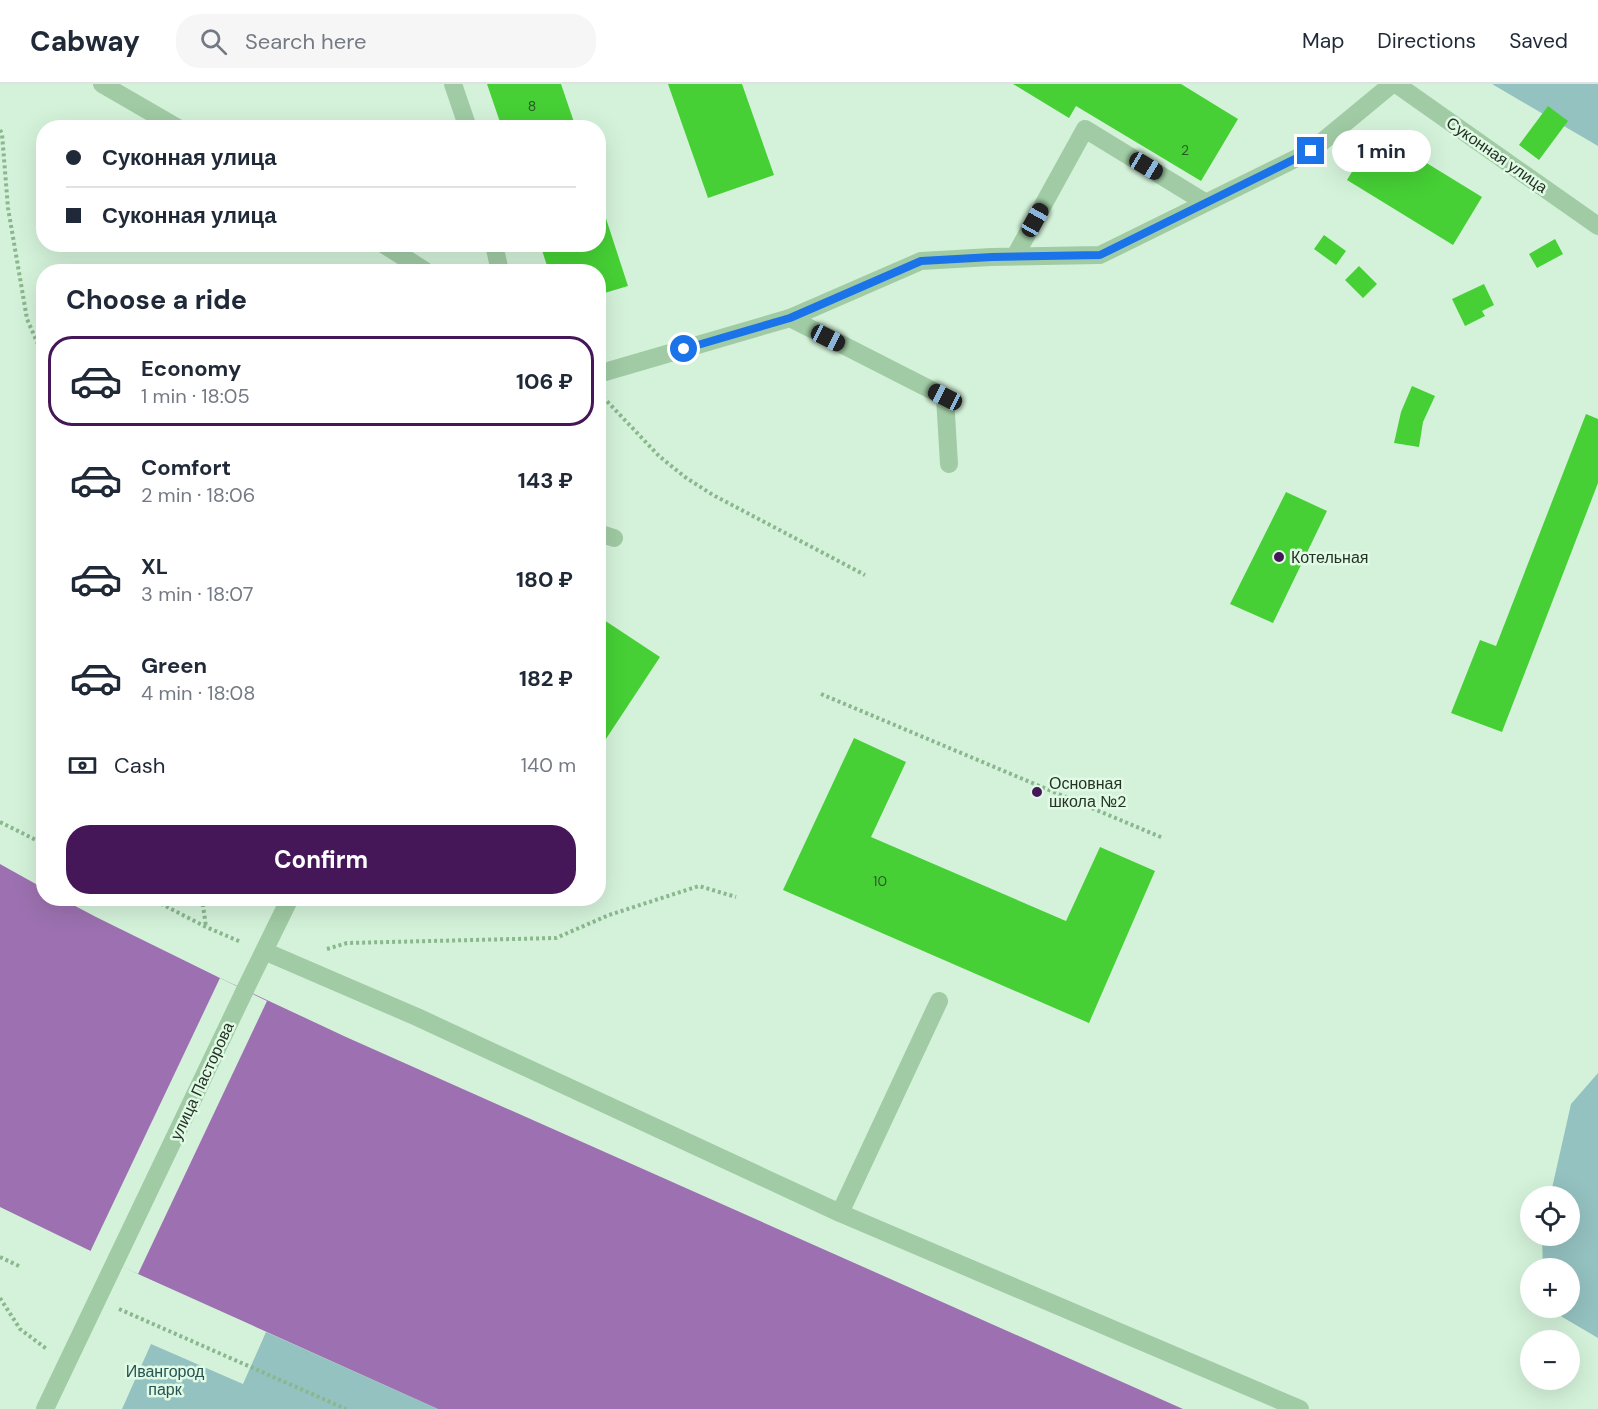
<!DOCTYPE html>
<html lang="en">
<head>
<meta charset="utf-8">
<style>
	body { margin:0; font-family:"DM Sans",sans-serif; background:#f6f6f7; color:#1f2937; height:100vh; display:flex; flex-direction:column; font-size:22px; white-space:nowrap }
	* { box-sizing:border-box; margin:0 }
	p { font-size:20px; color:#747a83 }
	.icon { flex:none; width:33px; height:33px; fill:none; stroke:currentColor; stroke-width:2; stroke-linecap:round; stroke-linejoin:round }
	.map { position:relative; flex:1; overflow:hidden }
	.side { position:absolute; left:36px; top:180px; width:570px; height:642px; display:flex; flex-direction:column; background:#fff; border-radius:24px; box-shadow:0 6px 24px #0002 }
	.side>* { flex:none }
	.top-card { position:absolute; left:36px; top:36px; width:570px; height:132px; border-radius:24px; box-shadow:0 6px 24px #0002; display:grid; align-content:center; height:132px; padding:0 30px; background:#fff }
	.buttons { position:absolute; left:1520px; top:1102px; display:grid; gap:12px }
	.buttons a { display:grid; place-items:center; width:60px; height:60px; border-radius:50%; background:#fff; box-shadow:0 6px 24px #0002; font-size:30px }
	.end { position:absolute; width:27px; height:27px; margin:-14px; border:8px solid #1a73e8; background:#fff; box-shadow:0 0 0 3px #fff }
	.from { border-radius:50% }
	.bubble { position:absolute; height:42px; border-radius:21px; background:#fff; box-shadow:0 6px 24px #0002; font-size:20px; font-weight:700; line-height:42px; text-align:center }
	.car { position:absolute; width:18px; height:36px; margin:-18px -9px; border-radius:8px; box-shadow:0 0 4px 2px #0007; background:linear-gradient(#222 24%,#8ab4d8 0 40%,#222 0 76%,#8ab4d8 0 86%,#222 0) }
	.top-card b { display:flex; align-items:center; gap:21px; height:57px; font-size:22px }
	.top-card b+b { border-top:2px solid #e0e1e3 }
	.top-card i { width:15px; height:15px; background:#1f2937 }
	ul { padding:0; list-style:none }
	li { display:flex; align-items:center; gap:18px; height:90px; margin:0 12px 9px; padding:0 18px; border:3px solid transparent; border-radius:24px }
	li div { flex:1 }
	li b { display:block; font-size:22px }
	li em { font-style:normal; font-weight:700 }
	li.active { border-color:#451758 }
	li>.icon { width:54px; height:54px; stroke-width:1.5 }
	h2 { padding:0 30px; font-size:27px; line-height:72px }
	.pay { display:flex; align-items:center; gap:15px; height:66px; padding:0 30px; font-size:22px }
	.pay p { margin-inline-start:auto }
	.cta { display:flex; gap:12px; margin-top:auto; padding:12px 30px }
	.cta a { flex:1; height:69px; border-radius:24px; background:#451758; color:#fff; font-size:24px; font-weight:700; line-height:69px; text-align:center }
	header { display:flex; align-items:center; gap:36px; box-sizing:border-box; height:84px; padding:0 30px; background:#fff; border-bottom:2px solid #e0e1e3 }
	header strong { font-size:28px }
	nav { display:flex; gap:33px; margin-inline-start:auto; font-size:21px }
	.search { width:420px; height:54px; background:#f6f6f7; display:flex; align-items:center; gap:15px; box-sizing:border-box; padding:0 21px; border-radius:24px; color:#747a83; font-size:22px }
	.map>svg:first-child { display:block }
</style>
</head>
<body>
<header>
<strong>Cabway</strong>
<div class="search"><svg class="icon" aria-label="search" viewBox="0 0 24 24"><circle cx="10" cy="10" r="6"/><path d="M15 15l6 6"/></svg>Search here</div>
<nav><a>Map</a><a>Directions</a><a>Saved</a></nav>
</header>
<div class="map">
<svg width="1598" height="1325" viewBox="0 0 1598 1325">
	<rect width="100%" height="100%" fill="#d4f2da"/>
	<path fill="#94c2c1" d="M1492,0h106v62z
		M1598,989v265l-51,-30h22v-39h-26l-1,-33h27v-39h-19l21,-93z
		M266,1248l172,77h-316l29,-65 92,40z"/>
	<path fill="#9d71b1" d="M0,780l43,24 1,10 18,1 34,18 124,61 126,59 837,372h-745l-300,-135 -138,-67z"/>
	<path fill="#d4f2da" d="M220,894l47,23 -129,273 -48,-22z"/>
	<path fill="#46d035" d="M487,0h74l15,44h-74z
		M668,0h74l32,91 -66,23z
		M1013,0h168l57,35 -37,62 -125,-75 -7,12z
		M1548,22l20,15 -29,39 -20,-15z
		M1376,48l106,65 -29,48 -106,-65z
		M599,113l29,89 -30,9v-23h-49l-9,-28h58z
		M1324,151l22,16 -10,14 -22,-16z
		M1555,155l8,15 -26,14 -8,-14z
		M1359,182l18,18 -14,14 -18,-18z
		M1484,200l10,21 -12,6 3,5 -20,10 -13,-27z
		M1412,302l23,10 -12,26 -4,25 -25,-4 7,-31z
		M1586,330l12,5v64l-96,249 -51,-19 29,-73 16,6z
		M1286,408l41,19 -54,112 -43,-19z
		M604,536l56,37 -62,94v-123z
		M854,654l52,24 -35,75 195,84 34,-74 55,24 -66,152 -306,-133z"/>
	<g fill="none" stroke-linecap="round" stroke-linejoin="round">
		<path stroke="#8ab78e" stroke-width="4" stroke-dasharray="3 3" stroke-linecap="butt" d="M0,46l2,4 6,74 19,111 17,39
			M603,313l56,59 26,21 28,18 152,80
			M821,610l342,144
			M0,738l44,22
			M150,814l56,29 35,15
			M202,814l4,29
			M327,865l20,-6 209,-5 53,-23 90,-29 37,11
			M0,1173l19,9
			M0,1214l20,31 28,21
			M119,1225l227,100"/>
		<path stroke="#a0cba4" stroke-width="18" d="M102,0l76,44
			M453,0l15,44
			M1396,0l202,142
			M383,160l44,28
			M494,160l6,28
			M1015,172l70,-127 121,74
			M790,234l155,79 4,67
			M598,290l192,-56 131,-57 70,-4 109,-2 211,-104 81,-67
			M598,449l16,5
			M264,867l153,66 423,196 460,196
			M840,1129l99,-212
			M45,1325l200,-419 45,-92"/>
	</g>
	<g fill="none" stroke-linecap="round" stroke-linejoin="round">
		<path stroke="#1a73e8" stroke-width="8" d="M684,265l106,-31 131,-57 71,-4 108,-2 211,-104"/>
	</g>
	<g fill="#451758" stroke="#e0fae5" stroke-width="2">
		<circle cx="1279" cy="473" r="6"/>
		<circle cx="1037" cy="708" r="6"/>
	</g>
	<g text-anchor="middle" dominant-baseline="central" stroke-width="5" stroke-linejoin="round" paint-order="stroke">
		<g font-size="14" fill="#2c5b28">
			<text x="532" y="22">8</text>
			<text x="1185" y="66">2</text>
			<text x="880" y="797">10</text>
		</g>
		<g font-size="16" fill="#243424" stroke="#e0fae5">
			<text transform="translate(1497 71) rotate(35)">Суконная улица</text>
			<text transform="translate(202 997) rotate(-65)">улица Пасторова</text>
		</g>
		<g font-size="16" fill="#243424" stroke="#e0fae5" text-anchor="start">
			<text x="1291" y="473">Котельная</text>
			<text x="1049" y="699">Основная<tspan x="1049" dy="18">школа №2</tspan></text>
		</g>
		<g font-size="16" fill="#265354" stroke="#e0fae5">
			<text x="165" y="1287">Ивангород<tspan x="165" dy="18">парк</tspan></text>
		</g>
	</g>
</svg>
<div class="buttons">
<a><svg class="icon" aria-label="locate" viewBox="0 0 24 24"><circle cx="12" cy="12" r="6"/><path d="M12 2v4M12 18v4M2 12h4M18 12h4"/></svg></a>
<a>+</a>
<a>−</a>
</div>
<i class="end from" style="left:684px;top:265px"></i>
<i class="end" style="left:1311px;top:67px"></i>
<div class="bubble" style="left:1332px;top:46px;width:99px">1 min</div>
<i class="car" style="left:1146px;top:82px;rotate:121deg"></i>
<i class="car" style="left:1035px;top:136px;rotate:29deg"></i>
<i class="car" style="left:828px;top:254px;rotate:117deg"></i>
<i class="car" style="left:945px;top:313px;rotate:297deg"></i>
<div class="top-card">
<b><i class="from"></i>Суконная улица</b>
<b><i></i>Суконная улица</b>
</div>
<section class="side">
<h2>Choose a ride</h2>
<ul>
<li class="active"><svg class="icon" aria-label="car" viewBox="0 0 24 24"><path d="M5 17H2v-5l4-1 3-4h7l3 4 3 1v5h-3M9 17h6M6 11h13"/><circle cx="7" cy="17" r="2"/><circle cx="17" cy="17" r="2"/></svg><div><b>Economy</b><p>1 min · 18:05</p></div><em>106 ₽</em></li>
<li><svg class="icon" aria-label="car" viewBox="0 0 24 24"><path d="M5 17H2v-5l4-1 3-4h7l3 4 3 1v5h-3M9 17h6M6 11h13"/><circle cx="7" cy="17" r="2"/><circle cx="17" cy="17" r="2"/></svg><div><b>Comfort</b><p>2 min · 18:06</p></div><em>143 ₽</em></li>
<li><svg class="icon" aria-label="car" viewBox="0 0 24 24"><path d="M5 17H2v-5l4-1 3-4h7l3 4 3 1v5h-3M9 17h6M6 11h13"/><circle cx="7" cy="17" r="2"/><circle cx="17" cy="17" r="2"/></svg><div><b>XL</b><p>3 min · 18:07</p></div><em>180 ₽</em></li>
<li><svg class="icon" aria-label="car" viewBox="0 0 24 24"><path d="M5 17H2v-5l4-1 3-4h7l3 4 3 1v5h-3M9 17h6M6 11h13"/><circle cx="7" cy="17" r="2"/><circle cx="17" cy="17" r="2"/></svg><div><b>Green</b><p>4 min · 18:08</p></div><em>182 ₽</em></li>
</ul>
<div class="pay"><svg class="icon" aria-label="cash" viewBox="0 0 24 24"><path d="M3 7h18v10H3z"/><circle cx="12" cy="12" r="2"/></svg>Cash<p>140 m</p></div>
<div class="cta"><a>Confirm</a></div>
</section>
</div>
</body>
</html>
